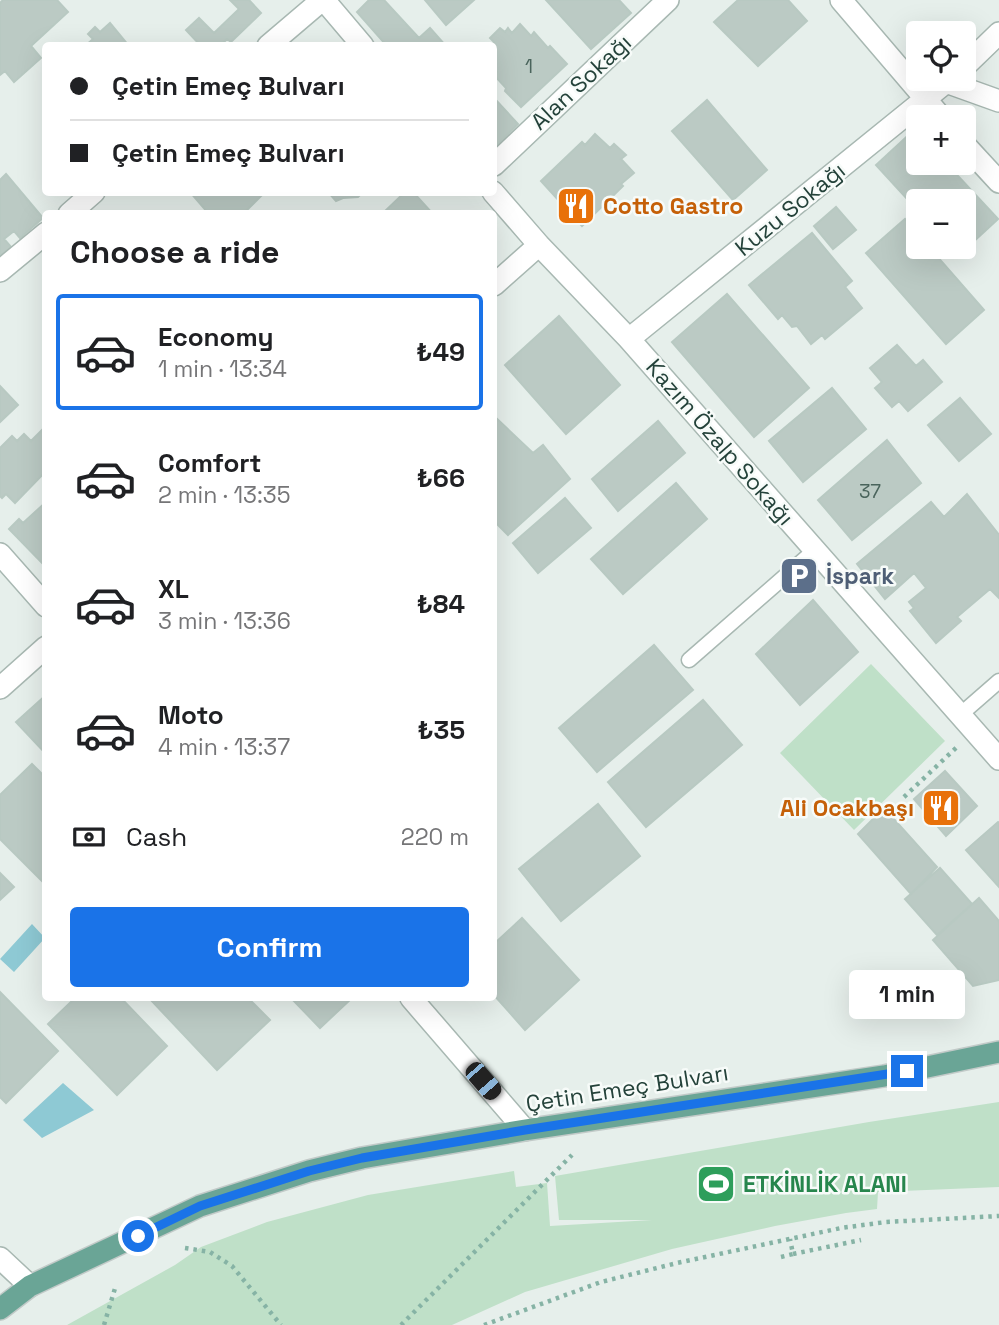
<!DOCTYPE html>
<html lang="en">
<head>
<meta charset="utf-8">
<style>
	body { margin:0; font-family:"Space Grotesk",sans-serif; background:#f6f6f6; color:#202124; height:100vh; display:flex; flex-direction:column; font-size:26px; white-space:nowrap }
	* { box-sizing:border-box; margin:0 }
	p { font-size:23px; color:#757577 }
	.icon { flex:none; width:38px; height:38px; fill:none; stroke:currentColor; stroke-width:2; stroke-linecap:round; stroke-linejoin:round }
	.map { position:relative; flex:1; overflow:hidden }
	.drawer { position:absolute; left:42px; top:210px; width:455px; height:791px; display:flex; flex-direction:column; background:#fff; border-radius:7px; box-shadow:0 7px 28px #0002 }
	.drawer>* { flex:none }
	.guide { position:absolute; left:42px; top:42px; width:455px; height:154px; border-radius:7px; box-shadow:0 7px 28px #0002; display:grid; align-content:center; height:154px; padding:0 28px; background:#fff }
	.tools { position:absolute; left:906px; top:21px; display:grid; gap:14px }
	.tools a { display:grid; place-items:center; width:70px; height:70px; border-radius:7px; background:#fff; box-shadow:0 7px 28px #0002; font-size:35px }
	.end { position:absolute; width:32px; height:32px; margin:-16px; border:9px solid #1a73e8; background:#fff; box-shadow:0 0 0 4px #fff }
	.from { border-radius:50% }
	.bubble { position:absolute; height:49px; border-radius:7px; background:#fff; box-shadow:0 7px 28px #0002; font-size:23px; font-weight:700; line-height:49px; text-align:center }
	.car { position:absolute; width:21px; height:42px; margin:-21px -10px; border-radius:9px; box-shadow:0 0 5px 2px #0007; background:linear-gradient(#222 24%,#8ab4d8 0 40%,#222 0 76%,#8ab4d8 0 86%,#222 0) }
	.guide b { display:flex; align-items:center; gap:24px; height:66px; font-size:26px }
	.guide b+b { border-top:2px solid #e0e0e0 }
	.guide i { width:18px; height:18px; background:#202124 }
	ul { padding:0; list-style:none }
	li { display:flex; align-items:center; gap:21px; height:116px; margin:0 14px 10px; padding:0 14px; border:4px solid transparent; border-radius:7px }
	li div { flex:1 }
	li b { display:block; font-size:26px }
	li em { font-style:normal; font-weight:700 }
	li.current { border-color:#1a73e8 }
	li>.icon { width:63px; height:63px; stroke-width:1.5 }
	h2 { padding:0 28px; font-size:32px; line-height:84px }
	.pay { display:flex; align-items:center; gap:18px; height:77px; padding:0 28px; font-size:26px }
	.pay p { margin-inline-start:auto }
	.cta { display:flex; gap:14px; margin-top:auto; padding:14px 28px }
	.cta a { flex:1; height:80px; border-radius:7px; background:#1a73e8; color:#fff; font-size:28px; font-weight:700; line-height:80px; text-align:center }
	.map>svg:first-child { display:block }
</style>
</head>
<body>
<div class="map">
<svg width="999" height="1325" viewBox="0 0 999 1325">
	<rect width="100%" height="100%" fill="#e6efeb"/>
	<path fill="#bfe0c8" d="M871,664l74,77 -91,89 -74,-77z
		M999,1102v85l-121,5 -1,17 -31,4 -71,13 -103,23 -147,43 -73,33h-385l108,-60 26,-18 66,-25 101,-27 146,-24 2,16 31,-4 3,43 102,-6h-93l-4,-44 314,-54z"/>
	<path fill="#8ec9d4" d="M32,924l13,14 -31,34 -14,-13z
		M63,1083l31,27 -52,28 -19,-18z"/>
	<path fill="#bbcac4" stroke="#b8c9c2" stroke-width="2" d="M3,0h54l11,12 -37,34 10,12 -27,24 -9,-11 -5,4v-72z
		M230,0h19l12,13 -30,29 -4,-3 -7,7h-19l-15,-16 13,-12 15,15 25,-24z
		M369,0h15l35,38 11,-10 16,18h-59l-30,-34z
		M425,0h49l-28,25z
		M546,0h73l12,13 -40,36z
		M738,0h50l19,21 -49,45 -44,-44z
		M110,23l19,23h-44l8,-7 -5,-5 7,-7 5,5z
		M520,24l11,12 3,-4 14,16 2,-2 17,18 -46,43 -16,-16 1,-3 -12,-13 3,-3 -3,-4v-22h-3l3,-4 -4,-4 10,-10 5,4 3,-4 4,5z
		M494,98l24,26 -24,24z
		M707,100l60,70 -34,30 -61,-69z
		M915,129l4,3v31h27l52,56 -40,37 -8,-9h14v-46h-45v11l-43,-47z
		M595,134l15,14 4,-4 12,11 -5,4 13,14 -13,11 2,2 -41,40 -41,-45 41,-39 3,3z
		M6,174l37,44 -23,20 -6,-7 -10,8 7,8 -11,9v-76z
		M190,192h75l-22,22h-26l-2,-2 -6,2z
		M328,192h35l-5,5 -15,1 -7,3z
		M405,192h8l20,22h-51z
		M836,207l20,23 -23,19 -19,-23z
		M905,219l14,16v12h10l55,63 -38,34 -80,-91z
		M812,233l40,48 -7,6 17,21 -37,31 -3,-4 -11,9 -14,-18 -5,1 -10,-12 -4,4 -29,-34z
		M727,294l82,94 -55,49 -82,-95z
		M559,316l61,69 -54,49 -61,-69z
		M897,345l19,21 7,-6 19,22 -34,29 -9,-10 -7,6 -17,-19 7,-6 -12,-14z
		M0,386l18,19 -18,17z
		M832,388l34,41 -63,53 -34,-41z
		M960,398l31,36 -32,27 -31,-36z
		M494,416l39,37 10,-8 27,34 -62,56 -14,-14z
		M658,421l27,32 -67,58 -26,-32z
		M46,426v45l-31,32 -9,-9 -4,4 -2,-2v-48l12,-12 5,5 7,-7 7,7z
		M887,440l34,43 -69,57 -34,-40z
		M676,483l31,36 -84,75 -32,-35z
		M967,494l32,41v63l-9,-9 -33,28 4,4 -25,22 -26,-32 4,-3 -5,-6 17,-14 -12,-15 -29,26 -28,-35 74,-62 13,15z
		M565,498l26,30 -53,45 -25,-30z
		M46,502v65l-37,-38 10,-10 4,4z
		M813,600l45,52 -58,53 -44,-51z
		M654,645l39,45 -96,82 -38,-44z
		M46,695v59l-30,-32z
		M703,700l39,45 -96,82 -38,-45z
		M32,764l14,14v107l-46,-46v-44z
		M945,771l32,35 -31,30 -32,-37z
		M598,804l42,52 -79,65 -42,-52z
		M884,808l53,59 -26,27 -53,-60z
		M998,822l1,1v64l-33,-37z
		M940,868l32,36 -35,31 -32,-36z
		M0,873l14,14 -14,13z
		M979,898l20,23v59l-26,6 -40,-46z
		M522,918l57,62 -54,50 -31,-35v-51z
		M0,992l58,59 -52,52 -6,-6z
		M75,998h46l46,48 -50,49 -69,-71z
		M149,998h99l22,22 -53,50z
		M291,998h61l-32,30z"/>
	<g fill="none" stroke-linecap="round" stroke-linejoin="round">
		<g stroke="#a8b8b2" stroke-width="17">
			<path id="lane" d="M689,660l126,-110
				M960,715l39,-34"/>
		</g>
		<g stroke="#a8b8b2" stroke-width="24">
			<path id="street" d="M324,0l39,46
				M841,0l100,117
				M268,46l54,-46
				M964,67l35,-34
				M946,82l53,19
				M964,144l35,38
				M494,165l174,-165
				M493,192l46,53 90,94 370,420
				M69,214l25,-22
				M0,271l46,-38
				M494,285l45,-40
				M629,339l321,-260
				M0,554l46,52
				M0,688l46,-41
				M411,998l114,132
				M0,1258l30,28"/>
		</g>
		<g stroke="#c2cac8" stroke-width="24">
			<path id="primary" d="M0,1309l30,-23 170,-80 109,-35 53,-13 163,-28 359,-54 115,-24"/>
		</g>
		<path stroke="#86b3a5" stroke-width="4.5" stroke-dasharray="3.5 5" stroke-linecap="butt" d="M904,797l54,-51
			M185,1248l25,4 22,14 49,59
			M793,1254l68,-14
			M781,1257l12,-3 -3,-15
			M104,1325l12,-40
			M401,1325l171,-170
			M484,1325l117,-43 76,-19 164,-35 45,-6 113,-6"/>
		<use href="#lane" stroke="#fff" stroke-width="14"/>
		<use href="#street" stroke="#fff" stroke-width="21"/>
		<use href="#primary" stroke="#6aa596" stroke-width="21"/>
	</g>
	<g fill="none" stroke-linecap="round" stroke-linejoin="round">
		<path stroke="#1a73e8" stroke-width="9" d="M138,1236l62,-30 109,-35 53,-13 163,-28 382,-59"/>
	</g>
	<defs>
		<g id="restaurant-square" transform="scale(2.0125)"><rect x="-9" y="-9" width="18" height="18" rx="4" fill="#e8710a" stroke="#f7fbf9"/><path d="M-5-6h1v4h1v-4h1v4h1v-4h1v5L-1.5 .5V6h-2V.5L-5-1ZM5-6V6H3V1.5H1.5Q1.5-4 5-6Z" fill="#fff"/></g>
		<g id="parking-square" transform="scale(2.0125)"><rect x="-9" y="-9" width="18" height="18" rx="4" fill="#5c6f8a" stroke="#f7fbf9"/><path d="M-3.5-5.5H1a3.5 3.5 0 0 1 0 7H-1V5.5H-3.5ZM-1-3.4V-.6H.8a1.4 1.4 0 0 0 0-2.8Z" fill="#fff"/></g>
		<g id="stadium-square" transform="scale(2.0125)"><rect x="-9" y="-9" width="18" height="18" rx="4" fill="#2e9e5b" stroke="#f7fbf9"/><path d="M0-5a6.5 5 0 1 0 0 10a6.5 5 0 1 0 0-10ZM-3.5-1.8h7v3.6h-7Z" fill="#fff"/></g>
	</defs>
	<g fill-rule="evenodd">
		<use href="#restaurant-square" x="576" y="206"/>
		<use href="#parking-square" x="799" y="576"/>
		<use href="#restaurant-square" x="941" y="808"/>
		<use href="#stadium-square" x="716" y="1184"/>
	</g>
	<g text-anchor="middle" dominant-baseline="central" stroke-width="5" stroke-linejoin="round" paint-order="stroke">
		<g font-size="19" fill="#4a645c">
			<text x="529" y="66">1</text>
			<text x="870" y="491">37</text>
		</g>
		<g font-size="23" fill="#24423a" stroke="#f7fbf9">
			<text transform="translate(581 82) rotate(-43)">Alan Sokağı</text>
			<text transform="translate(790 209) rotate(-39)">Kuzu Sokağı</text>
			<text transform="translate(720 442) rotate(49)">Kazım Özalp Sokağı</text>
			<text transform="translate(627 1088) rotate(-9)">Çetin Emeç Bulvarı</text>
		</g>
		<g font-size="23" font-weight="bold" fill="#c56008" stroke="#f7fbf9" text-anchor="start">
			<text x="603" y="206">Cotto Gastro</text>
			<text x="914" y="808" text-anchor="end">Ali Ocakbaşı</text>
		</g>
		<g font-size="23" font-weight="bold" fill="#4e5e75" stroke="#f7fbf9" text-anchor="start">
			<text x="826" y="576">İspark</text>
		</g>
		<g font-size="23" font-weight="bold" fill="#27864d" stroke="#f7fbf9" text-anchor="start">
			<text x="743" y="1184">ETKİNLİK ALANI</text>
		</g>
	</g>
</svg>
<div class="tools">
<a><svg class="icon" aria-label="locate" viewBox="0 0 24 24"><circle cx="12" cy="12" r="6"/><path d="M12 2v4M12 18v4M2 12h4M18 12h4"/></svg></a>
<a>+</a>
<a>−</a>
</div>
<i class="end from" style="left:138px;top:1236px"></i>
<i class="end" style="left:907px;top:1071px"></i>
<div class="bubble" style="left:849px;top:970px;width:116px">1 min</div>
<i class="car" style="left:483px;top:1081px;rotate:139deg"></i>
<div class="guide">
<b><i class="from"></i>Çetin Emeç Bulvarı</b>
<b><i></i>Çetin Emeç Bulvarı</b>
</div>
<section class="drawer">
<h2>Choose a ride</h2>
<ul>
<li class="current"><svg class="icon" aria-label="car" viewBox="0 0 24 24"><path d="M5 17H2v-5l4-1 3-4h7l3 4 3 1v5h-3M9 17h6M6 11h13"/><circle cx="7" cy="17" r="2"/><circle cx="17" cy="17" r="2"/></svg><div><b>Economy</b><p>1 min · 13:34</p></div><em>₺49</em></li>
<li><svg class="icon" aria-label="car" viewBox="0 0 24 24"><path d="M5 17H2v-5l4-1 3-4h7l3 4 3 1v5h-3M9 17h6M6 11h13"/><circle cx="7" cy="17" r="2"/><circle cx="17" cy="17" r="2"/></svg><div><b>Comfort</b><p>2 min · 13:35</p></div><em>₺66</em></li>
<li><svg class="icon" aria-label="car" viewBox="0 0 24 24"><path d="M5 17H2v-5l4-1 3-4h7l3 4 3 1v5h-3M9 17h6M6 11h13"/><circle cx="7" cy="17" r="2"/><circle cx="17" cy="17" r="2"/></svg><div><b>XL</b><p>3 min · 13:36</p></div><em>₺84</em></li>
<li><svg class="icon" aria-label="car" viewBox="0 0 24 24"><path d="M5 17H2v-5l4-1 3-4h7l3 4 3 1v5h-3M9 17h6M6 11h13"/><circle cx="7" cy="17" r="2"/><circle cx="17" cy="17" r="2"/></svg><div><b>Moto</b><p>4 min · 13:37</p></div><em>₺35</em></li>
</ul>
<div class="pay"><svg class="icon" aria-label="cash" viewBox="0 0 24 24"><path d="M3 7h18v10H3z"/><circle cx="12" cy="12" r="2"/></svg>Cash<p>220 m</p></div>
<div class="cta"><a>Confirm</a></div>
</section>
</div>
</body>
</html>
